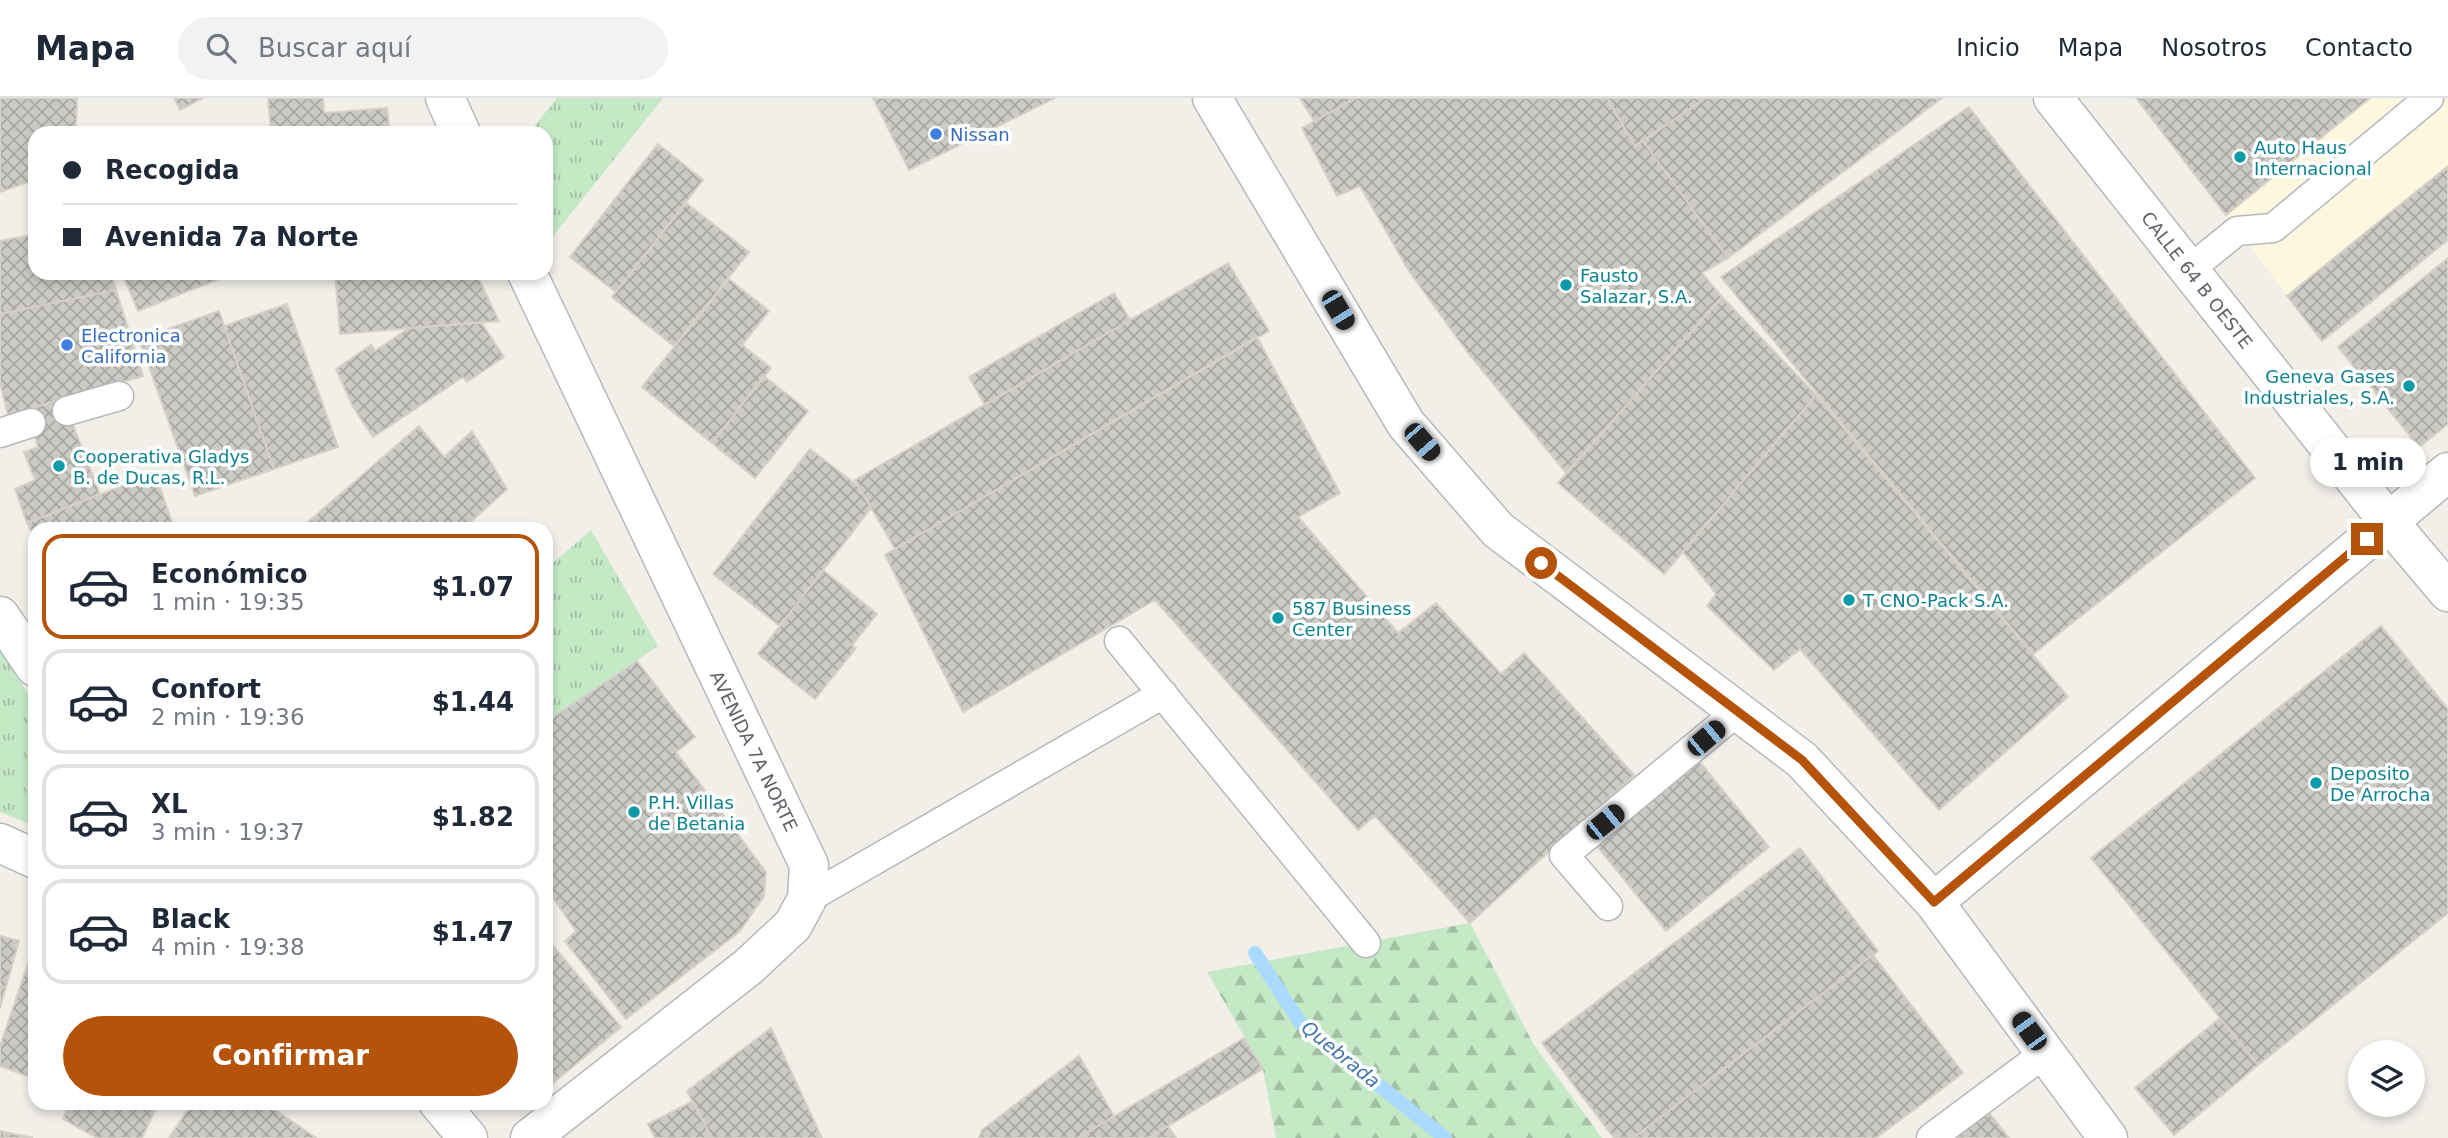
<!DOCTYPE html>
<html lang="es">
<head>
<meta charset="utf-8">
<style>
	body { margin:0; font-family:"DejaVu Sans",sans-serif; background:#f2f2f3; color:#1f2937; height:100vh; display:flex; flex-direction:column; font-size:26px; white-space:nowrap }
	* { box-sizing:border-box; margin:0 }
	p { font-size:23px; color:#747a83 }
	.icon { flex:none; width:38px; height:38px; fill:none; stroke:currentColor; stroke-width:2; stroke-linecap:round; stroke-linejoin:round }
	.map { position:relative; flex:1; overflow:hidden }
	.panel { position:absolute; left:28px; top:424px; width:525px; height:588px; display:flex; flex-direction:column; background:#fff; border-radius:21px; box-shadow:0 4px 10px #0003 }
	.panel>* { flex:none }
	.hud { position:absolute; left:28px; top:28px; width:525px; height:154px; border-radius:21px; box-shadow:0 4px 10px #0003; display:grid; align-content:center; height:154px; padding:0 35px; background:#fff }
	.controls { position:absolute; left:2348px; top:942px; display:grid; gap:14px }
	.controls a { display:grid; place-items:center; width:77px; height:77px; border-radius:50%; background:#fff; box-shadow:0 4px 10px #0003; font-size:35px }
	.end { position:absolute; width:32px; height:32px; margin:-16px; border:9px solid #b45309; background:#fff; box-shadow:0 0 0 4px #fff }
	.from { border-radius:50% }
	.bubble { position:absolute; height:49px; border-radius:24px; background:#fff; box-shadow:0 4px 10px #0003; font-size:23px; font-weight:800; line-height:49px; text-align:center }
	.car { position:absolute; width:21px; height:42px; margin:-21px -10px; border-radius:9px; box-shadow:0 0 5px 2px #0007; background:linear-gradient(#222 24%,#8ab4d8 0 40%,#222 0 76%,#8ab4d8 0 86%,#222 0) }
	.hud b { display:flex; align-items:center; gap:24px; height:66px; font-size:26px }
	.hud b+b { border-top:2px solid #e0e1e3 }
	.hud i { width:18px; height:18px; background:#1f2937 }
	ul { padding:12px 0 0; list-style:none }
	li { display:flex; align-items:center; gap:21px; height:105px; margin:0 14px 10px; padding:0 21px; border:4px solid #e0e1e3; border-radius:21px }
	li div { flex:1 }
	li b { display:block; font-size:26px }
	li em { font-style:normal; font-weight:800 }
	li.current { border-color:#b45309 }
	li>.icon { width:63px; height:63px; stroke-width:1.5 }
	.primary-button { display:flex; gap:14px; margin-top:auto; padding:14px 35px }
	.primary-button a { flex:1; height:80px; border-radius:42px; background:#b45309; color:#fff; font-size:28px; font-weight:800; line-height:80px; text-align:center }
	header { display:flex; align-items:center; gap:42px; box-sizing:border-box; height:98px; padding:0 35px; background:#fff; border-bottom:2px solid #e0e1e3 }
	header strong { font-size:33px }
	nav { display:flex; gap:38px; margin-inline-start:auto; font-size:24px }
	.search { width:490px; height:63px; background:#f2f2f3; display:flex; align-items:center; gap:18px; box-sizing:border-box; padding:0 24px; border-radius:38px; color:#747a83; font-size:26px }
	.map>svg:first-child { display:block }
</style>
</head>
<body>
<header>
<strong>Mapa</strong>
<div class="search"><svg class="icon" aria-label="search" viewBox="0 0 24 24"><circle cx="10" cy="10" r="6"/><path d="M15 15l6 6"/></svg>Buscar aquí</div>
<nav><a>Inicio</a><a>Mapa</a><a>Nosotros</a><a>Contacto</a></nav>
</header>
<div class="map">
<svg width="2448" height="1040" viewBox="0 0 2448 1040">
	<defs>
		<pattern id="grass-tufts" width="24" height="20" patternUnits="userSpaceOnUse" patternTransform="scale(1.75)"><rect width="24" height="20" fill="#c5e8c5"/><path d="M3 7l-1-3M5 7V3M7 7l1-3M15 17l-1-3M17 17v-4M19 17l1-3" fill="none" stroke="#a3c0a4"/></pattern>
		<pattern id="forest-firs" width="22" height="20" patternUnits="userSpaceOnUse" patternTransform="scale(1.75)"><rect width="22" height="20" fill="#c5e8c5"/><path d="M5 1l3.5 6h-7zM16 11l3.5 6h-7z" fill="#a3c0a4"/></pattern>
		<pattern id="building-cross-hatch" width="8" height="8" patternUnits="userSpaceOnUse" patternTransform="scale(1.75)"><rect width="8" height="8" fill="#cccac5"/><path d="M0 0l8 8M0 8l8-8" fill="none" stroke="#a9a8a4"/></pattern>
	</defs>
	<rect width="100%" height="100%" fill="#f1efe8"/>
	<path fill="#fef7e0" d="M2136,0h312v142l-126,101z"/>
	<path fill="url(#grass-tufts)" d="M557,0h106l-117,147v-112h-17z
		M591,432l67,116 -112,76v-153z
		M0,552l35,55v121l-35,-14z"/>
	<path fill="url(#forest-firs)" d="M1470,825l64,122 68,93h-326l-13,-69 -56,-97z"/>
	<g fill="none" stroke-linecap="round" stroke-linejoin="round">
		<path stroke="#aadaff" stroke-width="14" d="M1255,855l44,68 146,117"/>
	</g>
	<path fill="url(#building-cross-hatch)" stroke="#d6d1c6" stroke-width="2" d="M0,0h77l-1,35h-41v47l-35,12z
		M174,0h29l-23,12z
		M268,0h55l1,15 63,-5 3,25h-119z
		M873,0h182l-146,72z
		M1300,0h56l-42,23z
		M1356,0h251l28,48 8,-5 85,117 -26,15 20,24 -156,176 -98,-120 -59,-82 -49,-85 -23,10 -35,-68z
		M1607,0h99l-71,48z
		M1706,0h236l-214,160 -85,-117z
		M2136,0h234l-144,117z
		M1969,9l286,371 -222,176 -312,-377z
		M658,46l45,36 -87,112 -46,-35z
		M2448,68v74l-126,101 -35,-45z
		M686,105l63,49 -75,94 -62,-49z
		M35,136v39h76l5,17 -116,24v-73z
		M2448,160v166l-29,23 -81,-100z
		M1228,165l41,68 -374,218 -40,-69z
		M122,175h112l-96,38z
		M335,175h141l23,48 -159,13z
		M729,181l40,32 -27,34 29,23 -59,75 -70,-56z
		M116,192l27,86 -135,39 -8,-32v-69z
		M1114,195l16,27 -145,85 -16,-28z
		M1722,199l94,98 -152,179 -106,-91z
		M287,206l51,143 -64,22 -50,-143z
		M219,213l55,158 -79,27 -56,-157z
		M481,224l23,35 -37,25 -4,-5 -90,60 -20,-30 -17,-38 35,-24 4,6 34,-23z
		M1257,239l83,156 -42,24 100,116 38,-30 65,71 23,-21 110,122 -164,148 -95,-107 -17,14 -203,-230 -192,112 -78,-157z
		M764,278l44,35 -53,67 -43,-35z
		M1816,297l252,302 -129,113 -139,-161 -26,21 -67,-64 9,-12 -33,-42z
		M63,301l37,95 -73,29 -12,-34 20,-9 -11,-28 14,-5 -10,-38z
		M419,328l25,31 28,-26 35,58 -43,39h-163z
		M810,351l48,37 13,22 -91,118 -67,-52z
		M155,375l19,55h-139v11l-8,-16z
		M823,472l54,44 -25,31 4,3 -41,51 -57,-45z
		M2381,528l67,83v204l-190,152 -167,-207z
		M637,563l58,76 -19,15 90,120 -2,24 -24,35 -114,88 -61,-78 11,-10 -30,-43v-166z
		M1699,663l70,86 -103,84 -70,-86z
		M1800,750l78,103 -245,187h-19l-72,-95z
		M0,838l19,5 -19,67z
		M550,844l71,85 -75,62v-143z
		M1873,857l90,118 -87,65h-243z
		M30,860l5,2v119l-35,-13v-20z
		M2220,920l38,47 -84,70 -39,-47z
		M771,930l51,110h-110l-25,-47z
		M1244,940l19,31 -115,69h-70z
		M1079,958l35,60 -36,22h-99l3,-8z
		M693,1003l19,37h-57l-7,-14z
		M70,1004h89l-17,36h-45l-34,-19z
		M193,1004h71l52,36h-147z
		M1987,1012l22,28h-58z
		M1168,1028l8,12h-28z
		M0,1033l33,7h-33z"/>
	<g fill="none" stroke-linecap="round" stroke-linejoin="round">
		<g stroke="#b5b8bc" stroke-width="31">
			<path id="service" d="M2189,172l48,-39 36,-3 156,-130
				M67,313l52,-15
				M0,335l31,-10
				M1119,543l247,302
				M807,801l356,-205
				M1608,808l-44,-51 174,-144
				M1931,1040l114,-85"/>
		</g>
		<g stroke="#b5b8bc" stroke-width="41">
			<path id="minor" d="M445,0l16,35
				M1212,0l194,326 92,106 304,230 132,142 174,236
				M2053,0l335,423 60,71
				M527,175l282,592 -2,34 -14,26 -45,42 -218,171
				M1934,804l514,-430"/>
		</g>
		<g stroke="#b5b8bc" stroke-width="41">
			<path id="tertiary" d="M0,518l35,51
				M0,745l35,16
				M438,1004l30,36"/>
		</g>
		<use href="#service" stroke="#fff" stroke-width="28"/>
		<use href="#minor" stroke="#fff" stroke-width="38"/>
		<use href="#tertiary" stroke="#fff" stroke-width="38"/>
	</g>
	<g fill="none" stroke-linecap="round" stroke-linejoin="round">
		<path stroke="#b45309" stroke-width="9" d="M1541,465l261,197 132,142 433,-363"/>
	</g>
	<g fill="#3f7fe0" stroke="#fff" stroke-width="2.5">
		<circle cx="936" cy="36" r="7"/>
		<circle cx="67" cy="247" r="7"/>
	</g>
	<g fill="#0f9aa8" stroke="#fff" stroke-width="2.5">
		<circle cx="2240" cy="59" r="7"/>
		<circle cx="1566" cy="187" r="7"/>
		<circle cx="2409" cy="288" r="7"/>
		<circle cx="59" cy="368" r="7"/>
		<circle cx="1849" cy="502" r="7"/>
		<circle cx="1278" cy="520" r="7"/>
		<circle cx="2316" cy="685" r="7"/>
		<circle cx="634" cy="714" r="7"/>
	</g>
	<g text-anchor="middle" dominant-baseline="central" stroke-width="7" stroke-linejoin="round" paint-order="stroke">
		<g font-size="18" fill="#366cbe" stroke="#fff" text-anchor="start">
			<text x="950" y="36">Nissan</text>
			<text x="81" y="237">Electronica<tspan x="81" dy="21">California</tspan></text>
		</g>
		<g font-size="18" fill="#0d838f" stroke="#fff" text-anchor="start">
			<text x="2254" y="49">Auto Haus<tspan x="2254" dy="21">Internacional</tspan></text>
			<text x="1580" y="177">Fausto<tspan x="1580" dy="21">Salazar, S.A.</tspan></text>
			<text x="2395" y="278" text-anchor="end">Geneva Gases<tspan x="2395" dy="21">Industriales, S.A.</tspan></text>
			<text x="73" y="358">Cooperativa Gladys<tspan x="73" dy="21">B. de Ducas, R.L.</tspan></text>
			<text x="1863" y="502">T CNO-Pack S.A.</text>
			<text x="1292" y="510">587 Business<tspan x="1292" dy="21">Center</tspan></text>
			<text x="2330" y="675">Deposito<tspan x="2330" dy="21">De Arrocha</tspan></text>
			<text x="648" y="704">P.H. Villas<tspan x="648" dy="21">de Betania</tspan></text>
		</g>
		<g font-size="18" fill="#5f6368" stroke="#fff">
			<text transform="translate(2197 182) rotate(52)">CALLE 64 B OESTE</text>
			<text transform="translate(754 653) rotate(64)">AVENIDA 7A NORTE</text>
		</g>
		<g font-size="19" font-style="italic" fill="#4174aa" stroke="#fff">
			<text transform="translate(1341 956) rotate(39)">Quebrada</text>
		</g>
	</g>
</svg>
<div class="controls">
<a><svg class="icon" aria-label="layers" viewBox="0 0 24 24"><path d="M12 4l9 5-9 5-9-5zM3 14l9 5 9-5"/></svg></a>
</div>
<i class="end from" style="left:1541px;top:465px"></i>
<i class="end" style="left:2367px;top:441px"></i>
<div class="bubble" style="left:2310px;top:340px;width:116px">1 min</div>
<i class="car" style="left:1338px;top:212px;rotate:149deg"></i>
<i class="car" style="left:1422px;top:344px;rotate:139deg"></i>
<i class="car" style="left:1706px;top:640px;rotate:50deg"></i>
<i class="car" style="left:1605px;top:724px;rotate:51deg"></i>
<i class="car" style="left:2029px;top:933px;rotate:324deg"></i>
<div class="hud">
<b><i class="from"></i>Recogida</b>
<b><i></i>Avenida 7a Norte</b>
</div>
<section class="panel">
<ul>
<li class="current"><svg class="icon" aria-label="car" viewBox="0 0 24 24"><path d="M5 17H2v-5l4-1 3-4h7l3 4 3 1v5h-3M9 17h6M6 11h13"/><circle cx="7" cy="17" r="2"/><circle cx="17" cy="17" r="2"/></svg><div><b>Económico</b><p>1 min · 19:35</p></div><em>$1.07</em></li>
<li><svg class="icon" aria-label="car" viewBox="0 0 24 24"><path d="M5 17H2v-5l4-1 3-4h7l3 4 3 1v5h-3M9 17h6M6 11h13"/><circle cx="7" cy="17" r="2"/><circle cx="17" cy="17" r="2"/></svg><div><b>Confort</b><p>2 min · 19:36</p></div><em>$1.44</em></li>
<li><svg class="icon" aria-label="car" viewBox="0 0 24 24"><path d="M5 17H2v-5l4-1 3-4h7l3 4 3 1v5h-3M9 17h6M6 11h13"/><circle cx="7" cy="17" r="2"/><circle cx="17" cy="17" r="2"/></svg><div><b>XL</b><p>3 min · 19:37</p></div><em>$1.82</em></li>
<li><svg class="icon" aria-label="car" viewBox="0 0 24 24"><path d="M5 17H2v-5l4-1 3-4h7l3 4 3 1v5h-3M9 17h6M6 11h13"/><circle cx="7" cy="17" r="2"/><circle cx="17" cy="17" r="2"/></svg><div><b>Black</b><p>4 min · 19:38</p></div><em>$1.47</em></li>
</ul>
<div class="primary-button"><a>Confirmar</a></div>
</section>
</div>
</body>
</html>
